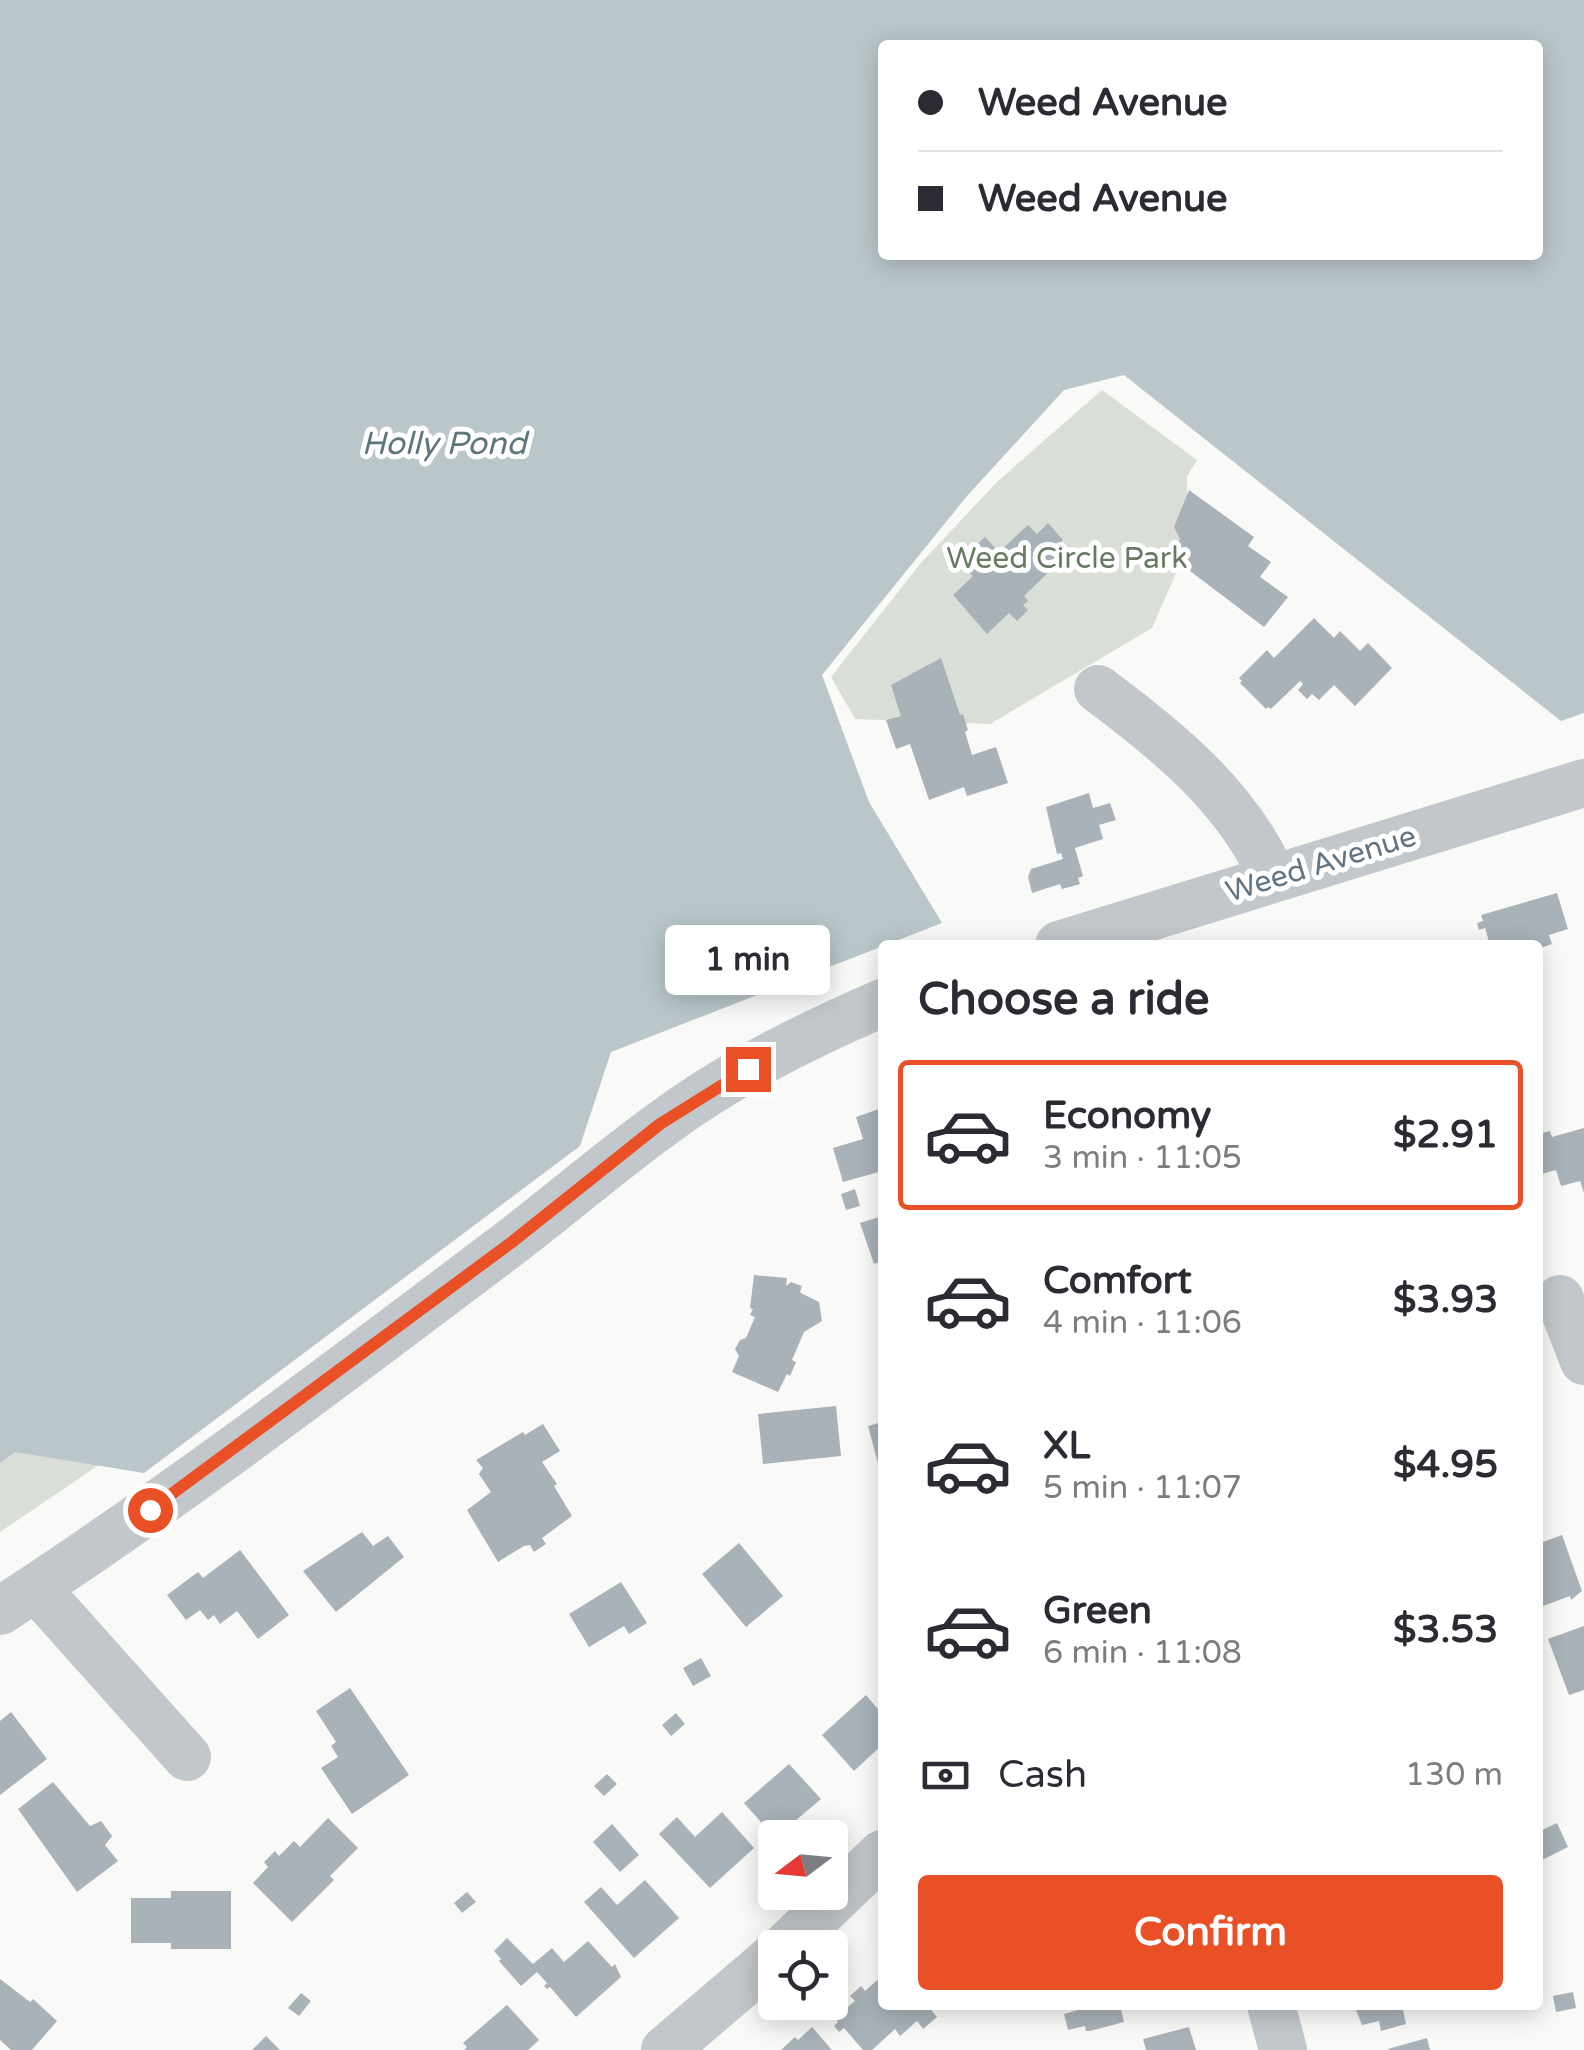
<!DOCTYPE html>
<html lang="en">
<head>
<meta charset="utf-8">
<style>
	body { margin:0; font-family:"Varela Round",sans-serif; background:#f2f2f3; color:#2b2b33; height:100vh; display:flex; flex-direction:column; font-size:38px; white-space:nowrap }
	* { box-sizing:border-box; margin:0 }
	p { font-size:32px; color:#7c7c81 }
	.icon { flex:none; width:55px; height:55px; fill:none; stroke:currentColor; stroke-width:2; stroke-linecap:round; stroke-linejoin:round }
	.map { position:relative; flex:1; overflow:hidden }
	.drawer { position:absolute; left:878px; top:940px; width:665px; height:1070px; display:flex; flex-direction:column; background:#fff; border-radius:10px; box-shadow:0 5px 25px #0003 }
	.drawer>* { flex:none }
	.guide { position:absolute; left:878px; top:40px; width:665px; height:220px; border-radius:10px; box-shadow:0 5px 25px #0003; display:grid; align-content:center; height:220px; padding:0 40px; background:#fff }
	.needle { width:65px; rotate:254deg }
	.tools { position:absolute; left:758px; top:1820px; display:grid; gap:20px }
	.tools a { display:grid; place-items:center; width:90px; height:90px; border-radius:10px; background:#fff; box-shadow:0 5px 25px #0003; font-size:50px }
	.end { position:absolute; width:45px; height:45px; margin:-22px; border:12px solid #ea5026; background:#fff; box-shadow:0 0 0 5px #fff }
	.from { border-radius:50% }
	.bubble { position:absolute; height:70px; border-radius:10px; background:#fff; box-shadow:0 5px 25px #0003; font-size:32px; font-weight:800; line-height:70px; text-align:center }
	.guide b { display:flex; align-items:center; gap:35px; height:95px; font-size:38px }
	.guide b+b { border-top:2px solid #e1e1e2 }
	.guide i { width:25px; height:25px; background:#2b2b33 }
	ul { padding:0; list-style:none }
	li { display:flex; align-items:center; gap:30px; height:150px; margin:0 20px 15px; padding:0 20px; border:5px solid transparent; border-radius:10px }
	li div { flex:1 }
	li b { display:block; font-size:38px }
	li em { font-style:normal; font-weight:800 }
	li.on { border-color:#ea5026 }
	li>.icon { width:90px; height:90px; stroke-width:1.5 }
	h2 { padding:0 40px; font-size:45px; line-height:120px }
	.pay { display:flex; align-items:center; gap:25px; height:110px; padding:0 40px; font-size:38px }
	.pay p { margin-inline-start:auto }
	.button { display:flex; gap:20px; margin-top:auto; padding:20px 40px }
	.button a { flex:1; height:115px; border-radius:10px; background:#ea5026; color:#fff; font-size:40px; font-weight:800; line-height:115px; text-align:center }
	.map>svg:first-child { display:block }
</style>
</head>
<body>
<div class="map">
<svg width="1584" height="2050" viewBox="0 0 1584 2050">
	<rect width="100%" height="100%" fill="#f9f9f7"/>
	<path fill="#d9ded6" d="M1102,390l95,70 -10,16v72l-35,80 -162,96 -135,-5 -24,-42 89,-113 77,-82z
		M183,1408l-183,124v-103z"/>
	<path fill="#bac6ca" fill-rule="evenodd" d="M0,0h1584v713l-23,8 -437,-346 -60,15 -97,106 -145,179 47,127 73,121 -331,129 -31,94 -436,327 -129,-21 -15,11zM882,45h656v210h-656z"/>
	<path fill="#a9b2b9" d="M1189,490l65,47 -6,9 23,16 -11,15 28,20 -24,30 -95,-72 11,-16 -6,-12z
		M1048,523l15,17 -12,10 10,10 -37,36 4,5 -5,4 5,5 -11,11 -8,-8 -22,21 -34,-39 20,-19 -15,-14 27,-25 14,15 29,-27 9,9z
		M1314,618l20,20 6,-7 20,20 8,-8 24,25 -37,38 -21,-21 -15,15 -7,-6 -5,5 -9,-9 5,-6 -3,-3 -29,28 -3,-2 -2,2 -26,-26 2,-2 -3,-3 28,-28 7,8z
		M941,658l19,57 3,-1 5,16 -3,2 7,23 24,-8 12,36 -41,13 -3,-9 -35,13 -19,-56 -14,5 -10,-29 15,-4 -10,-31z
		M1089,793l4,15 17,-5 6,17 -17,5 4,14 -28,9 8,28 -5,2 2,6 -18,5 -2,-5 -28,9 -4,-16 3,-8 32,-10 -2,-6 -4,1 -11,-47z
		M1557,893l11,36 -19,6 3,9 -14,5v-4h-48l-5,-17 -6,2 -2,-7 6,-2 -2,-6z
		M882,1108v63l-39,11 -10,-34 30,-9 -7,-22z
		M1584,1128v65l-4,-12 -19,5 -5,-16 -18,5v-41l12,-3 2,6z
		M855,1189l5,17 -14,4 -5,-16z
		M882,1216v45l-8,3 -14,-41z
		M754,1275l33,3 -1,8 5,-4 11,4 -2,6 3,2 16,8 3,19 -18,11 -12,28 4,2 -6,14 -3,-2 -9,18 -46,-20 7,-16 -4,-7 5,-9 6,-2 9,-21 -5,-2 3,-6 -3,-1z
		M836,1406l5,50 -78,8 -5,-50z
		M882,1422v44l-3,1 -11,-41z
		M543,1424l17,27 -18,11 15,22 -3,2 18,30 -30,22 4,6 -12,8 -4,-7 -6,1 -26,16 -31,-52 24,-18 -12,-18 4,-6 -7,-8 47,-28 2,3z
		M362,1532l11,14 15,-10 16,21 -68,55 -33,-41z
		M1562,1535l20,56 -11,9 -1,-4 -32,12v-64z
		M739,1543l44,53 -37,31 -44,-53z
		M240,1550l49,65 -31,24 -21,-28 -17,13 -6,-9 -6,5 -8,-10 -14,10 -19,-25 31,-23 5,6z
		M621,1582l26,41 -18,11 -5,-8 -35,21 -20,-33z
		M1584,1626v64l-15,5 -21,-56z
		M701,1658l10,18 -18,10 -10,-18z
		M350,1688l59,87 -57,39 -31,-46 17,-11 -7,-11 5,-4 -20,-31z
		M866,1695l16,19v31l-28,26 -32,-36z
		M11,1712l36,47 -47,36v-74z
		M676,1713l9,11 -14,12 -9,-11z
		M789,1764l32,35 -46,39 -31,-35z
		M607,1774l10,10 -13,12 -10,-10z
		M53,1782l37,44 11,-5 11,15 -7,9 13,16 -41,31 -59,-83z
		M722,1812l32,36 -44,40 -51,-54 18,-17 18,20z
		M328,1818l30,30 -28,28 4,4 -42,42 -39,-39 15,-16 -4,-5 11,-11 4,5 15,-15 6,6z
		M1557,1823l11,24 -30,15v-30z
		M612,1824l27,31 -19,17 -27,-30z
		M645,1880l34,38 -45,40 -50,-56 17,-15 16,18z
		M171,1891h60v58h-60v-6h-40v-45h40z
		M467,1892l9,10 -14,11 -8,-10z
		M507,1938l26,26 19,-16 12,14 24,-21 24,26 3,-3 6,13 -45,40 -26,-30 -3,2 -3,-3 3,-3 -10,-11 -16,14 -22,-25 2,-2 -7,-8z
		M882,1976v29h45l10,12 -14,12 -6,-8 -17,15 -5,-7 -23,21h-9l-19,-22 -5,4 -5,-6 4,-4 -3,-4 20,-17 -5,-5 11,-10 4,5z
		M0,1979l30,23 3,-3 24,22 -25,29h-21l-11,-10z
		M1573,1992l3,16 -20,4 -3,-16z
		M301,1993l10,8 -12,15 -11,-8z
		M507,2005l32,35 -11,10h-64l3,-3 -4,-4z
		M1095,2005h25l4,17 -34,9h-4l-1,-5 -17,4 -4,-16z
		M1354,2005h48l4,19 -25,7 -2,-10 -17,4z
		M812,2027l20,23h-51l14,-13 3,3z
		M1189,2027l7,23h-50l-3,-11z
		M266,2036l14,14h-28z
		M1427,2038l3,12h-42v-1z"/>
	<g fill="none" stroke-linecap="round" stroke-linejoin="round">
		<path stroke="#c2c7cb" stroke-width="48" d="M1098,689c69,51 140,109 175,189
			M1059,945l525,-162
			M1560,1299l24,62
			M36,1588l151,169
			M0,1611c171,-111 334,-235 497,-358 55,-41 106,-86 161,-126 69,-52 146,-90 224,-124
			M784,1948l98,-94
			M1271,2005l12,45
			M665,2050l110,-94"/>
	</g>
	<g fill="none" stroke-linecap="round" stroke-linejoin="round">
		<path stroke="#ea5026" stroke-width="12" d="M150,1510l362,-268 148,-118 88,-55"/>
	</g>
	<g text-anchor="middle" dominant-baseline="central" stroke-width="10" stroke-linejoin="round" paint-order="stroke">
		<g font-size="30" fill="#677a62" stroke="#fff">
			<text x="1067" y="558">Weed Circle Park</text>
		</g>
		<g font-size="30" fill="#637583" stroke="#fff">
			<text transform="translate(1321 864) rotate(-17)">Weed Avenue</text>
		</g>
		<g font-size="32" font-style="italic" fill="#5e757c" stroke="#fff">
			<text x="444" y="444">Holly Pond</text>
		</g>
	</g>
</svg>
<div class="tools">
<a><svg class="needle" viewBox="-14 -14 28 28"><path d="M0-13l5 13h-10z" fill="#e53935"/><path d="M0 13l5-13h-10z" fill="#7c7c81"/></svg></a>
<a><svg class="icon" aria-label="locate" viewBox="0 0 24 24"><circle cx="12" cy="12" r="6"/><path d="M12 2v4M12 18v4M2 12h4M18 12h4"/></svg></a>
</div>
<i class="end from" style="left:150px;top:1510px"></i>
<i class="end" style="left:748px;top:1069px"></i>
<div class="bubble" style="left:665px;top:925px;width:165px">1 min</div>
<div class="guide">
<b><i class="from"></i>Weed Avenue</b>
<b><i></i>Weed Avenue</b>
</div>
<section class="drawer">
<h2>Choose a ride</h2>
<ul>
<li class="on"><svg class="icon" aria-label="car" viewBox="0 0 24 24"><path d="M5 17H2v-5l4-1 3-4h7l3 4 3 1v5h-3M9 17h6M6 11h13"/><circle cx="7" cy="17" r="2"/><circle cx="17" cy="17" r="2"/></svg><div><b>Economy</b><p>3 min · 11:05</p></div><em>$2.91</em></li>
<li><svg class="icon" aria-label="car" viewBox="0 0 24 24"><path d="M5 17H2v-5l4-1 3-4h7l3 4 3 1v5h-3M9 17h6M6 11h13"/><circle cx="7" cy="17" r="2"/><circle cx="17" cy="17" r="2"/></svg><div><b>Comfort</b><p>4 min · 11:06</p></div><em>$3.93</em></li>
<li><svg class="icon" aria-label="car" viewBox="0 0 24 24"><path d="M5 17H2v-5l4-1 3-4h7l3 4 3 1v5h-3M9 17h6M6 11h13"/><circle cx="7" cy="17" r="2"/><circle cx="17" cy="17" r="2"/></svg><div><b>XL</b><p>5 min · 11:07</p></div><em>$4.95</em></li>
<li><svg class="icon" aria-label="car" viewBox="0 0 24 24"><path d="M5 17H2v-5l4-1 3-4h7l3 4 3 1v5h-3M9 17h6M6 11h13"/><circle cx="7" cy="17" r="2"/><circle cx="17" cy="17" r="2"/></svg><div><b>Green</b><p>6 min · 11:08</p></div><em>$3.53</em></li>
</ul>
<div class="pay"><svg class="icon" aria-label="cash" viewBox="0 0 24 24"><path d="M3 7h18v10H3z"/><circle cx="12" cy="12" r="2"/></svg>Cash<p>130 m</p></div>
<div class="button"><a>Confirm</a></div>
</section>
</div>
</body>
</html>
